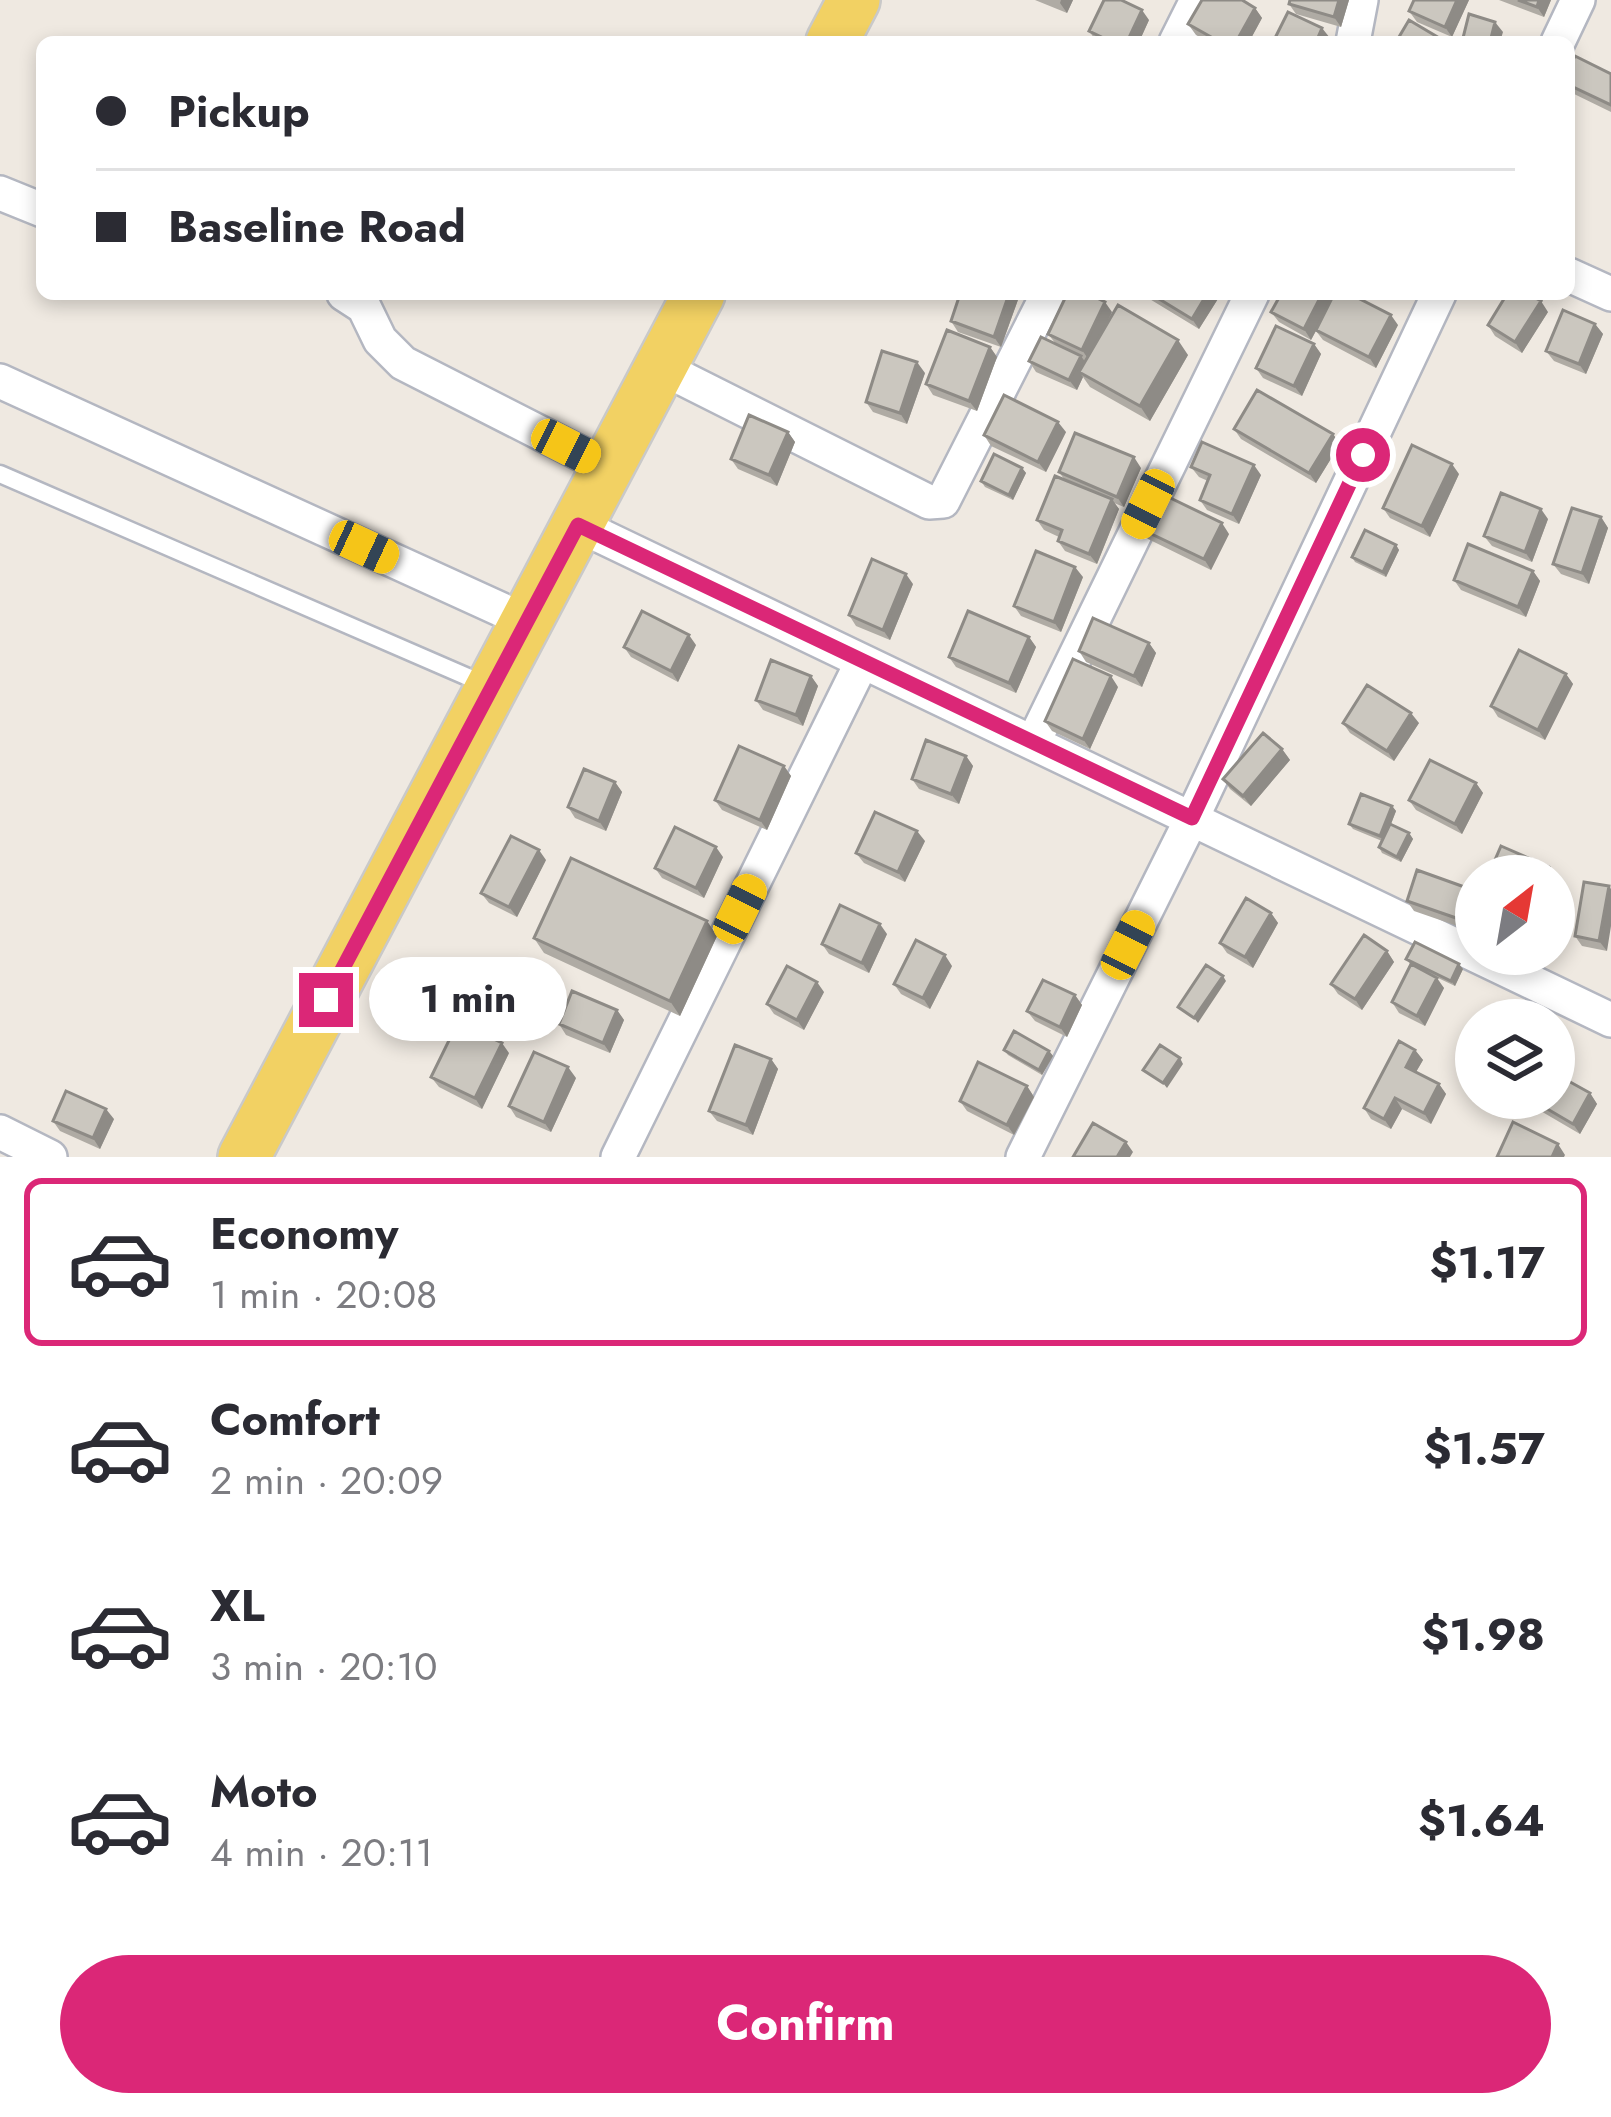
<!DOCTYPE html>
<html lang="en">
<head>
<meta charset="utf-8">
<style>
	body { margin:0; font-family:Jost,sans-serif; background:#f7f7f7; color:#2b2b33; height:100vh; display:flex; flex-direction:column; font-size:45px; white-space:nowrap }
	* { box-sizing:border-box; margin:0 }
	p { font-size:39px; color:#7c7c81 }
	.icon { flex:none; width:66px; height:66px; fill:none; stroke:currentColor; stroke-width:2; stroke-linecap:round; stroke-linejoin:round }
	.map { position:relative; height:1157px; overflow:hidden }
	.details { display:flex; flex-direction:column; background:#fff; flex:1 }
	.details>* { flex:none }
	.guide { position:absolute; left:36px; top:36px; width:1539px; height:264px; border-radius:18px; box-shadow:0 6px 18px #0003; display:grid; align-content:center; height:264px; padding:0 60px; background:#fff }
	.needle { width:78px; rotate:31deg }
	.buttons { position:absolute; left:1455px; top:855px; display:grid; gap:24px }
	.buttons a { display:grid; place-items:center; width:120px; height:120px; border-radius:50%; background:#fff; box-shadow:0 6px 18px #0003; font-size:60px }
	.end { position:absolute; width:54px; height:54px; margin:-27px; border:15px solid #db2777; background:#fff; box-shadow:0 0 0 6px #fff }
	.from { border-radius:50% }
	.bubble { position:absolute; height:84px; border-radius:42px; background:#fff; box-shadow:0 6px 18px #0003; font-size:39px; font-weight:700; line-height:84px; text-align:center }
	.car { position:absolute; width:36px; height:72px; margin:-36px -18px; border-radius:15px; box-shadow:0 0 9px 3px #0007; background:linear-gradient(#f5c518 24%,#345 0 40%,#f5c518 0 76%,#345 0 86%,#f5c518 0) }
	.guide b { display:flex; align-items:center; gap:42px; height:114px; font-size:45px }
	.guide b+b { border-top:3px solid #e1e1e2 }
	.guide i { width:30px; height:30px; background:#2b2b33 }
	ul { padding:21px 0 0; list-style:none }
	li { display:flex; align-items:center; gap:36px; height:168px; margin:0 24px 18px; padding:0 36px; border:6px solid transparent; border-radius:18px }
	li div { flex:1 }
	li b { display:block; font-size:45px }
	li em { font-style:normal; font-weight:700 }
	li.active { border-color:#db2777 }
	li>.icon { width:108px; height:108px; stroke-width:1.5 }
	.action { display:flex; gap:24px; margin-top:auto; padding:24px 60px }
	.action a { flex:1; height:138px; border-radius:72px; background:#db2777; color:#fff; font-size:48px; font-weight:700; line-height:138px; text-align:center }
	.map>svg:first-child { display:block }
</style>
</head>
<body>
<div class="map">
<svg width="1611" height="1157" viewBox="0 0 1611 1157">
	<rect width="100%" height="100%" fill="#efe9e1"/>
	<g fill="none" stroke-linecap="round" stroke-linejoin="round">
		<g stroke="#b4b7c1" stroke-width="21">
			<path id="service" d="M0,474l484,210"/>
		</g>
		<g stroke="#b4b7c1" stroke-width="38">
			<path id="minor" d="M1176,42l21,-42
				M1353,42l8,-42
				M1558,42l20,-42
				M0,193l42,17
				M1569,275l42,19
				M344,294l20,13 16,33 23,23 204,104
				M660,367l269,135 14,-1 105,-207
				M0,381l526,240
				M578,525l1033,495
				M1033,743l219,-449
				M0,1132l50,25
				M618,1157l244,-495
				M1023,1157l169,-339 247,-524"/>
		</g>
		<g stroke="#c9c9c9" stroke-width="56">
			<path id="primary" d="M832,42l22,-42
				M244,1157l455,-863"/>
		</g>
		<use href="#service" stroke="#fff" stroke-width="16"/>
		<use href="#minor" stroke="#fff" stroke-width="33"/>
		<use href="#primary" stroke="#f2d163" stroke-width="51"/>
	</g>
	<path fill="#afaba4" d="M1035,0h38l-6,13z
		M1349,0l-8,27 -45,-13 -7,-10z
		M1469,0l-17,37 -35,-15 -8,-11z
		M1499,0h52l-7,17z
		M1255,8l7,10 -13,24h-40l-13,-7 -8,-11z
		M1149,20l-10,22h-42l-8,-11z
		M1569,68l42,6v38l-41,-20z
		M960,294h57l2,3 -18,50 -43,-15 -7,-11z
		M1145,294h76l-22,35 -51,-31z
		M1112,312l-7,14 83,29 -38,66 -60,-34 -7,-10 -6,13 -41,-18 -7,-11 27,-17 -8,-10z
		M1271,312l127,13 -22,43 -53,-28 -7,-9 -5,9 -32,-18z
		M1548,312l-26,41 -27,-17 -7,-11z
		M1595,324l8,10 -17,40 -32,-13 -8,-10z
		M1314,344l7,10 -19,42 -39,-18 -7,-10z
		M990,347l7,10 -20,54 -44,-16 -7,-11z
		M925,373l-18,51 -34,-12 -7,-10z
		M1234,429l99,5 7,10 -24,39 -75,-44z
		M788,432l7,10 -18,44 -39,-17 -7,-10z
		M1066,432l-20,40 -55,-26 -7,-11z
		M1191,467l70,8 -22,49 -32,-14 -7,-10 8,-19 -9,-4z
		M1022,468l4,5 -13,27 -28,-13 -4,-6z
		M1141,468l-17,39 -10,-4 5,6 -22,55 -32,-13 -7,-10 1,-4 -15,-7 -7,-10 27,-41 -5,-7z
		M1459,474l-29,63 -40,-19 -7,-10z
		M1601,517l7,11 -19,56 -28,-10 -8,-10z
		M1548,519l-16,43 -40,-16 -8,-10z
		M1141,529l88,5 -18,36 -63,-31z
		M1396,545l3,5 -13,27 -31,-15 -3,-5z
		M1533,571l7,10 -14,36 -65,-27 -7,-10z
		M1083,577l-22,55 -40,-16 -7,-10z
		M913,584l-23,56 -34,-14 -7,-11z
		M1029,637l7,10 -20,46 -60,-26 -7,-10z
		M1149,643l7,10 -14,34 -56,-25 -7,-11z
		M696,645l-18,37 -47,-25 -7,-10z
		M1566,674l7,10 -28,56 -47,-23 -7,-11z
		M811,676l7,10 -15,40 -40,-16 -7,-10z
		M1118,687l-28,62 -38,-18 -7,-10z
		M1343,723h76l-25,38 -44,-28z
		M1282,749l8,11 -39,46 -21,-17 -7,-10z
		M966,756l7,10 -14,38 -40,-15 -7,-10z
		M784,766l7,10 -24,54 -45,-20 -7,-10z
		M615,782l7,10 -16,39 -31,-13 -7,-11z
		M1476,783l7,10 -21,41 -46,-24 -7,-10z
		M1392,806l4,5 -5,13 18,9 4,6 -12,23 -19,-9 -3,-6 3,-6 -29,-12 -4,-5z
		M925,841l-20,41 -41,-19 -8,-10z
		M723,857l-19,41 -42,-20 -7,-10z
		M546,860l-29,57 -28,-14 -8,-10z
		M1584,882l23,69 -25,-5 -7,-10z
		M1476,898l-10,31 -52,-18 -7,-10z
		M1271,913l7,10 -25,45 -26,-15 -7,-10z
		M707,921l10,15 -37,80 -136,-63 -10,-15z
		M887,934l-18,39 -40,-19 -7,-10z
		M1387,951l7,11 -32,48 -24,-16 -7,-10z
		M1406,959l57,10 -8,17 -36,-17 25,19 -19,38 -26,-13 -7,-11 19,-37z
		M952,966l-22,43 -29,-15 -7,-10z
		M824,992l-20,38 -30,-16 -7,-10z
		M1075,995l7,10 -15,32 -32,-16 -8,-10z
		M617,1010l7,10 -14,33 -44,-18 -7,-11z
		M1004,1050l45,1 4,5 -11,19 -34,-20z
		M1415,1050l8,10 -7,12 23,12 7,10 -15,30 -29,-15 -11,20 -20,-10 -7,-11z
		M509,1053l-27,56 -43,-22 -8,-10z
		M771,1059l7,10 -25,66 -36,-14 -8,-10z
		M576,1078l-25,54 -35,-15 -7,-11z
		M1027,1086l7,11 -20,38 -47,-24 -7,-10z
		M1590,1093l7,11 -17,30 -41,-24 -7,-10z
		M114,1119l-14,30 -40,-18 -7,-10z"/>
	<path fill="#8e8b86" d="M1061,0h12l-6,13 -7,-10z
		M1339,0h10l-8,27 -7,-10z
		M1457,0h12l-17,37 -7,-10z
		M1539,0h12l-7,17 -7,-10z
		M1255,8l7,10 -13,24h-13z
		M1142,10l7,10 -10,22h-12z
		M1495,22l8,10 -3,10h-10z
		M1322,28l8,10 -2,4h-12z
		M1009,294h8l2,3 -18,50 -7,-10z
		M1207,294h14l-22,35 -7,-10z
		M1322,294h13l-24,46 -7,-11z
		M1541,301l7,11 -26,41 -7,-11z
		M1105,302l7,10 -23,48 -7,-10z
		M1391,315l7,10 -22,43 -7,-11z
		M1595,324l8,10 -17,40 -7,-10z
		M1178,340l10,15 -38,66 -10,-15z
		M1314,344l7,10 -19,42 -8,-10z
		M990,347l7,10 -20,54 -8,-10z
		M1081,356l7,10 -9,6 4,5 -6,13 -8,-10z
		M917,362l8,11 -18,51 -7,-11z
		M1058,422l8,10 -20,40 -8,-10z
		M788,432l7,10 -18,44 -8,-11z
		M1333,434l7,10 -24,39 -7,-10z
		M1134,457l7,11 -17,39 -7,-10z
		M1452,464l7,10 -29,63 -8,-11z
		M1254,465l7,10 -22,49 -7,-10z
		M1022,468l4,5 -13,27 -4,-5z
		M1112,499l7,10 -22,55 -8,-10z
		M1541,509l7,10 -16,43 -7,-10z
		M1601,517l7,11 -19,56 -7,-11z
		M1222,523l7,11 -18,36 -7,-11z
		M1396,545l3,5 -13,27 -3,-5z
		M1075,567l8,10 -22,55 -7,-10z
		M1533,571l7,10 -14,36 -8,-10z
		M906,574l7,10 -23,56 -7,-10z
		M689,635l7,10 -18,37 -7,-11z
		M1029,637l7,10 -20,46 -7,-10z
		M1149,643l7,10 -14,34 -8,-11z
		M1566,674l7,10 -28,56 -7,-10z
		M811,676l7,10 -15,40 -7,-11z
		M1111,676l7,11 -28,62 -7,-10z
		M1411,713l8,10 -25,38 -7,-10z
		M1282,749l8,11 -39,46 -8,-10z
		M966,756l7,10 -14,38 -8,-10z
		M784,766l7,10 -24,54 -7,-10z
		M615,782l7,10 -16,39 -7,-10z
		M1476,783l7,10 -21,41 -7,-10z
		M1392,806l4,5 -12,31 -4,-6z
		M917,831l8,10 -20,41 -7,-10z
		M1409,833l4,6 -12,23 -4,-5z
		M716,847l7,10 -19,41 -8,-10z
		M539,850l7,10 -29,57 -8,-10z
		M1549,867l8,10 -3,7v-8h-8z
		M1609,886l2,3v37l-4,25 -8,-10z
		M1470,889l6,9v4l-10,27 -7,-10z
		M1271,913l7,10 -25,45 -8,-11z
		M707,921l10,15 -37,80 -10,-15z
		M880,924l7,10 -18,39 -7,-10z
		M1387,951l7,11 -32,48 -7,-11z
		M945,955l7,11 -22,43 -7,-11z
		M1459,964l4,5 -8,17 -4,-5z
		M1223,976l3,5 -28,42 -4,-5z
		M1437,978l7,10 -19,38 -8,-10z
		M817,982l7,10 -20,38 -7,-10z
		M1075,995l7,10 -15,32 -7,-10z
		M617,1010l7,10 -14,33 -7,-10z
		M502,1043l7,10 -27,56 -7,-11z
		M1415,1050l8,10 -10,17 -7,-10z
		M1049,1051l4,5 -11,19 -3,-5z
		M1180,1058l3,6 -16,24 -4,-5z
		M771,1059l7,10 -25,66 -7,-10z
		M568,1067l8,11 -25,54 -7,-10z
		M1439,1084l7,10 -15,30 -7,-11z
		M1027,1086l7,11 -20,38 -7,-10z
		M1590,1093l7,11 -17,30 -7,-10z
		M1395,1098l7,11 -11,20 -7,-10z
		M106,1109l8,10 -14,30 -7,-11z
		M1126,1142l7,10 -3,5h-13z
		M1558,1144l7,11 -1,2h-12z"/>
	<path fill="#cbc7bf" stroke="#8e8b86" stroke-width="3" d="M1104,0h17l21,10 -15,32h-15l-23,-11z
		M1202,0h40l13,8 -19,34h-16l-32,-18z
		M1290,0h49l-5,17 -45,-13z
		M1414,0h43l-12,27 -36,-16z
		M1518,0h21l-2,7z
		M1288,12l34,16 -6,14h-43z
		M1469,14l26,8 -5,20h-28z
		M1409,20l37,22h-50z
		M1575,56l36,18v31l-42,-20v-17z
		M960,294h49l-15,43 -43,-16z
		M1067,294h22l16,8 -23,48 -34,-16z
		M1151,294h56l-15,25z
		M1281,294h41l-18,35 -33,-17z
		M1334,294h16l41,21 -22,42 -53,-27z
		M1507,294h21l13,7 -26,41 -27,-17z
		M1118,305l60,35 -38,66 -61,-34z
		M1563,310l32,14 -16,40 -33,-13z
		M1276,326l38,18 -20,42 -38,-18z
		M947,330l43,17 -21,54 -43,-17z
		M1041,337l40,19 -12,24 -40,-19z
		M882,351l35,11 -17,51 -34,-11z
		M1257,390l76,44 -24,39 -75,-44z
		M1004,395l54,27 -20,40 -54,-27z
		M749,415l39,17 -19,43 -38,-16z
		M1075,433l59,24 -17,40 -58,-25z
		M1202,442l52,23 -22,49 -32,-14 10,-25 -19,-8z
		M1412,445l40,19 -30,62 -39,-18z
		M994,454l28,14 -13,27 -28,-14z
		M1055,476l57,23 -23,55 -31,-13 4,-11 -25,-10z
		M1158,492l64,31 -18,36 -63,-30z
		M1501,493l40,16 -16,43 -41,-16z
		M1572,508l29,9 -19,56 -29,-9z
		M1365,530l31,15 -13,27 -31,-15z
		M1468,544l65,27 -15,36 -64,-27z
		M1036,551l39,16 -21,55 -40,-16z
		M872,559l34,15 -23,56 -34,-15z
		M642,611l47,24 -18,36 -47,-24z
		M968,611l61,26 -20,46 -60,-26z
		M1093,618l56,25 -15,33 -55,-25z
		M1519,650l47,24 -28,56 -47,-24z
		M1073,659l38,17 -28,63 -38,-18z
		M771,660l40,16 -15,39 -40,-15z
		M1367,685l44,28 -24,38 -44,-28z
		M1263,733l19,16 -39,47 -20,-17z
		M926,740l40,16 -15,38 -39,-15z
		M739,746l45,20 -24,54 -45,-20z
		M1430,760l46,23 -21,41 -46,-24z
		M584,769l31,13 -16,39 -31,-14z
		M1361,794l31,12 -12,30 -31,-12z
		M875,812l42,19 -19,41 -42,-19z
		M1390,824l19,9 -12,24 -18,-10z
		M675,827l41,20 -20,41 -41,-20z
		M511,836l28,14 -30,57 -28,-14z
		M1501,846l48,21 -3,9h-58z
		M571,858l136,63 -37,80 -136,-63z
		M1417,870l53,19 -11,30 -52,-18z
		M1584,882l25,4 -10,55 -24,-5z
		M1246,898l25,15 -26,44 -25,-14z
		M840,905l40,19 -18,39 -40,-19z
		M1364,935l23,16 -32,48 -24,-15z
		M916,940l29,15 -22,43 -29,-14z
		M1415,942l44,22 -8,17 -45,-22z
		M1411,964l26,14 -20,38 -25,-14z
		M1206,965l17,11 -29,42 -16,-11z
		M787,966l30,16 -20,38 -30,-16z
		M1043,980l32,15 -15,32 -33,-16z
		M572,991l45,19 -14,33 -44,-19z
		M458,1022l44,21 -27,55 -44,-21z
		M1014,1031l35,20 -10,19 -35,-20z
		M1399,1041l16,9 -9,17 33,17 -15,29 -29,-15 -11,21 -20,-11z
		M735,1045l36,14 -25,66 -37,-14z
		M1160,1045l20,13 -17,25 -20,-13z
		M534,1052l34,15 -24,55 -35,-16z
		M978,1062l49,24 -20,39 -47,-24z
		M1554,1073l36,20 -17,31 -41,-24 1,-2h21z
		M66,1091l40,18 -13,29 -40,-17z
		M1513,1122l45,22 -6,13h-55z
		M1093,1123l33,19 -9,15h-44z"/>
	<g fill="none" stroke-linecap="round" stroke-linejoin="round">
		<path stroke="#db2777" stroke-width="15" d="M326,1000l252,-475 614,293 171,-363"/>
	</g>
</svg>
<div class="buttons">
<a><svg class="needle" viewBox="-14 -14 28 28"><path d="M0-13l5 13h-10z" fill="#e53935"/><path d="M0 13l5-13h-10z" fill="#7c7c81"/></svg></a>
<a><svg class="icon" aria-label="layers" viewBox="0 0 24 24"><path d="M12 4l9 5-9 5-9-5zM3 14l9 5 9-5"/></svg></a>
</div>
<i class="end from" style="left:1363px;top:455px"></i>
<i class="end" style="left:326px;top:1000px"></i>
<div class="bubble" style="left:369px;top:957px;width:198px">1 min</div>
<i class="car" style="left:566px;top:446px;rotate:117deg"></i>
<i class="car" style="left:1148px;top:504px;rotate:206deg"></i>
<i class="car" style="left:364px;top:547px;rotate:115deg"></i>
<i class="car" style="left:740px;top:909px;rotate:26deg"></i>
<i class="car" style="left:1128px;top:945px;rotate:27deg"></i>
<div class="guide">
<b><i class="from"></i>Pickup</b>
<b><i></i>Baseline Road</b>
</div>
</div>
<section class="details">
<ul>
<li class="active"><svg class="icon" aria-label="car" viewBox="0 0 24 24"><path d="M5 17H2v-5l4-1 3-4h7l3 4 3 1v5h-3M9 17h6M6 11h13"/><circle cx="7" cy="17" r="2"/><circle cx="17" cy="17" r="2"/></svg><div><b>Economy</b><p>1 min · 20:08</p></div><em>$1.17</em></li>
<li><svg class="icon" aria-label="car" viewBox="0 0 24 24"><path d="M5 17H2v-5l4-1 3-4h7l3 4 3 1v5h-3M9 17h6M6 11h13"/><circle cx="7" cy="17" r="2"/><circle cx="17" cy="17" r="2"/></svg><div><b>Comfort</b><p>2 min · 20:09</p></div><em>$1.57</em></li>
<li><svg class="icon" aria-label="car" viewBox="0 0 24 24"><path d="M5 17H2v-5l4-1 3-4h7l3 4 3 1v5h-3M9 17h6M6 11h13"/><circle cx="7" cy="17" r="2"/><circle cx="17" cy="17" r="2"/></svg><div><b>XL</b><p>3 min · 20:10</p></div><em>$1.98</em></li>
<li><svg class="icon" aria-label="car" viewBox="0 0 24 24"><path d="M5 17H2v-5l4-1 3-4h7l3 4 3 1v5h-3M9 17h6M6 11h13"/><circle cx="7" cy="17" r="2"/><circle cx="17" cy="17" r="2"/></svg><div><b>Moto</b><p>4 min · 20:11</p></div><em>$1.64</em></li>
</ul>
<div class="action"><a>Confirm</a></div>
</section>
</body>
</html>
